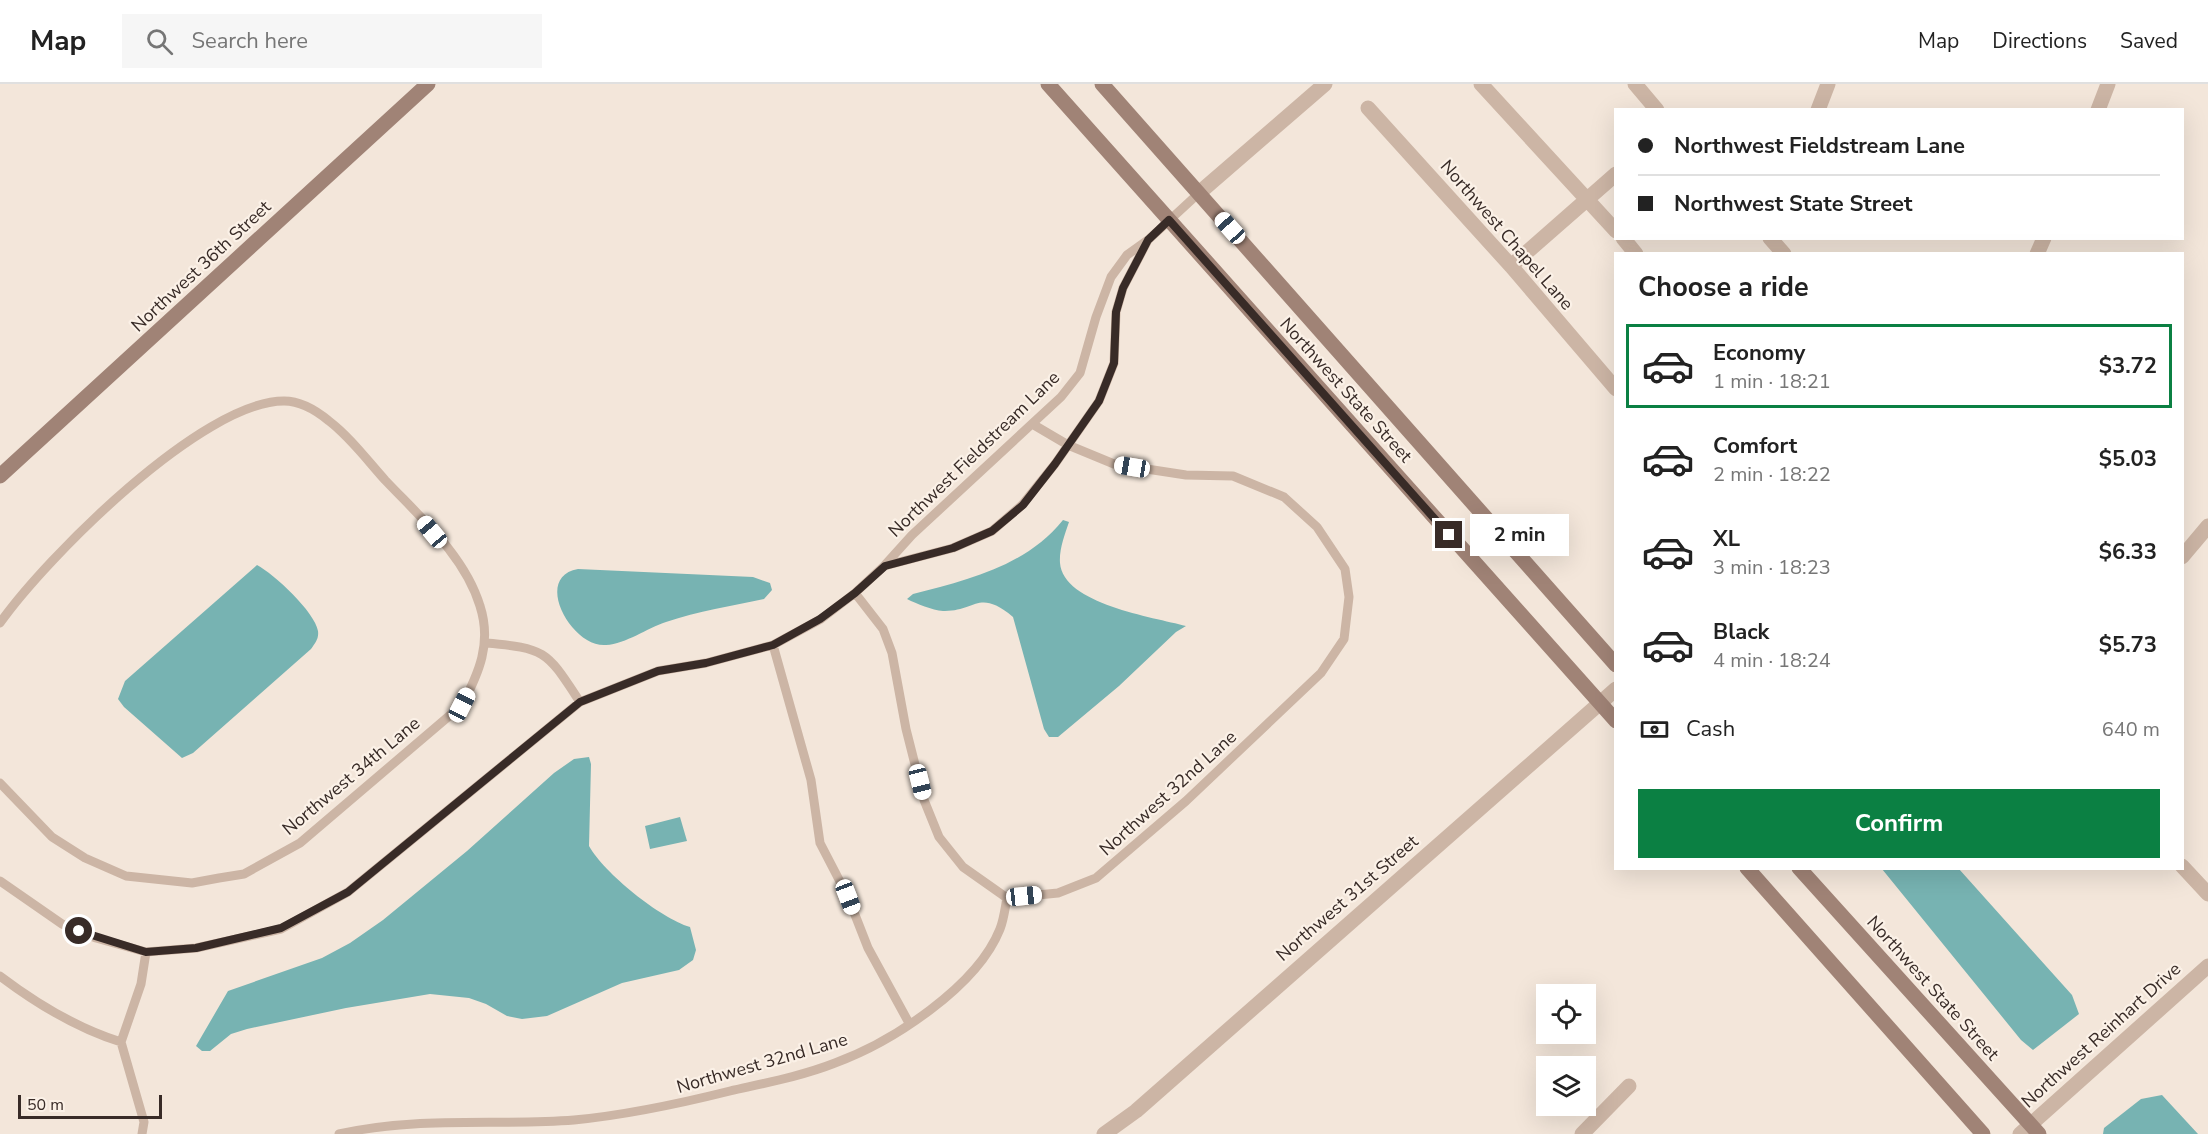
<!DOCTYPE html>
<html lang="en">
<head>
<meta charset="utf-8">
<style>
	body { margin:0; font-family:"Nunito Sans",sans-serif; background:#f6f6f6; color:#222; height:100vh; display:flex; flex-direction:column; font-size:22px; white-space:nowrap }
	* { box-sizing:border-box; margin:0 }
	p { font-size:20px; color:#767676 }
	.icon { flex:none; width:33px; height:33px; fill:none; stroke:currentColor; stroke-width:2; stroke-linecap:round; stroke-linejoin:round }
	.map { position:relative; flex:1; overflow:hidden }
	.drawer { position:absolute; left:1614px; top:168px; width:570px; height:618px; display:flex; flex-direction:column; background:#fff; border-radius:0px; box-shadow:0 6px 24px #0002 }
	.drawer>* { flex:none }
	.banner { position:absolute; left:1614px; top:24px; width:570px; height:132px; border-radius:0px; box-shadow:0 6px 24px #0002; display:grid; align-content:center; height:132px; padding:0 24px; background:#fff }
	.controls { position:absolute; left:1536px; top:900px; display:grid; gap:12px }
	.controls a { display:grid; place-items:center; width:60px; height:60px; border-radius:0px; background:#fff; box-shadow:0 6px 24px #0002; font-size:30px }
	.scale { position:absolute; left:18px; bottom:15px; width:144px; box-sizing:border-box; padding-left:6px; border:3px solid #382b27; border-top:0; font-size:16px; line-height:21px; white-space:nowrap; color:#382b27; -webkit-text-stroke:4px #fbf1e7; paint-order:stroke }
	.end { position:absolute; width:27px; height:27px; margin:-14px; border:8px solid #382b27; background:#fff; box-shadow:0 0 0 3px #fff }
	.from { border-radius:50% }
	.bubble { position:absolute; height:42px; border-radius:0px; background:#fff; box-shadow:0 6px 24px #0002; font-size:20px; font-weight:700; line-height:42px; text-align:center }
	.car { position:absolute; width:18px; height:36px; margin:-18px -9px; border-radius:8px; box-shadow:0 0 4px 2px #0007; background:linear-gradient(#fff 24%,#345 0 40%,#fff 0 76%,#345 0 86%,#fff 0) }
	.banner b { display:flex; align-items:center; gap:21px; height:57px; font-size:22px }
	.banner b+b { border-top:2px solid #e0e0e0 }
	.banner i { width:15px; height:15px; background:#222 }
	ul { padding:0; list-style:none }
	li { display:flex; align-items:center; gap:18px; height:84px; margin:0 12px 9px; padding:0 12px; border:3px solid transparent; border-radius:0px }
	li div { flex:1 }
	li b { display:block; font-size:22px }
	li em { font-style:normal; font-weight:700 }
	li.selected { border-color:#0b8043 }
	li>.icon { width:54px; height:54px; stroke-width:1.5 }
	h2 { padding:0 24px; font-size:27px; line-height:72px }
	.pay { display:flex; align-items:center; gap:15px; height:66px; padding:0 24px; font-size:22px }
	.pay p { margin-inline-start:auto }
	.primary-button { display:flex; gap:12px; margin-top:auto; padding:12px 24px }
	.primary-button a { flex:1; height:69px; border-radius:0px; background:#0b8043; color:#fff; font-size:24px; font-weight:700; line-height:69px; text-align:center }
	header { display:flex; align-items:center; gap:36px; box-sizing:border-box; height:84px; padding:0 30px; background:#fff; border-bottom:2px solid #e0e0e0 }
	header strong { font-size:28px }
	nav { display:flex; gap:33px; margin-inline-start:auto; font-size:21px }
	.search { width:420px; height:54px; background:#f6f6f6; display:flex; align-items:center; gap:15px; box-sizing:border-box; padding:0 21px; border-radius:0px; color:#767676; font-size:22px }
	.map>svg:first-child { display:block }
</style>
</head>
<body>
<header>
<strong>Map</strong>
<div class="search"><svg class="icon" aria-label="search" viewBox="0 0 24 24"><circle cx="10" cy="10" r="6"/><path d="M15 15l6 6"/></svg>Search here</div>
<nav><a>Map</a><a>Directions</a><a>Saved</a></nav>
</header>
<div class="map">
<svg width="2208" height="1050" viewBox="0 0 2208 1050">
	<rect width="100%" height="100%" fill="#f3e6da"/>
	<path fill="#77b3b2" d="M1063,436l6,2c-4,12 -10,27 -9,41 3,41 93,54 126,63l-10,6 -57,54 -61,51h-9l-5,-8 -31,-112c-35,-29 -37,-5 -70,-6 -11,-1 -26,-7 -36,-12l6,-5c55,-14 113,-28 150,-74z
		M257,481c17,9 58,47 61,66 1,8 -3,12 -7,18l-118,104 -11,5 -58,-51 -6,-8 7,-18z
		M578,485l175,8 17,6 2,7 -8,9c-32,7 -66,12 -98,23 -19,6 -40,22 -60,23 -34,3 -74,-68 -28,-76z
		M589,673l2,7 -2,82c15,27 71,72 101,81l6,23 -3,10 -14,10 -57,13 -75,33 -25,3 -15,-3 -21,-12 -17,-6 -39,-4 -84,14 -99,21 -16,5 -21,17h-8l-6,-5 32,-55 94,-33 28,-15 33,-23 84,-69 87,-78 20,-14z
		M680,733l7,24 -37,8 -5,-23z
		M1882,785h77l113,126 7,19 -46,36 -12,-10z
		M2162,1011l36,39h-95l1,-6 37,-29z"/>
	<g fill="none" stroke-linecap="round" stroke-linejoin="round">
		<path stroke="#ccb5a5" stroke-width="9" d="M884,482l69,-18 39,-17 30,-26 33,-41 44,-63 15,-38 2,-51 7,-24 25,-48
			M855,509l28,36 9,24 14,76 18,71 15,37 24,30 44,31
			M0,539c46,-65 202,-222 284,-222 16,0 33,10 45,20 21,16 38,39 56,59 35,37 80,76 95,126 12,37 -1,67 -18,99l-162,138 -56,31 -25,4 -27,5 -66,-7 -41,-18 -33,-21 -52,-54
			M486,559c61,5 61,9 94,59
			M773,561l38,135 9,63 28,54 20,51 41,75
			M0,797l62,43 34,14 50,14 50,-4 85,-19 67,-37 232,-190 78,-31 48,-8 67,-18 48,-26 34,-26 29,-27 28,-31 149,-138 19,-24 16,-56 15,-40 16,-22 21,-15 51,-47
			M0,892c37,28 76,52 121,66
			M142,1050l2,-12 -23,-80 20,-58 5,-32
			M339,1050c78,-18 156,-8 235,-14 53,-5 104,-16 156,-29 35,-8 72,-15 105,-28 57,-21 142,-76 165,-134 4,-10 5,-21 7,-31l51,-5 38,-15 90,-77 135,-128 23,-34 5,-42 -4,-28 -28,-42 -33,-30 -51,-21 -47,-1 -72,-11 -46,-19 -34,-20"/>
		<path stroke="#ccb5a5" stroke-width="15" d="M1481,0l135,147
			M1635,0l22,26
			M1368,24l143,158 105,123
			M1818,26l10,-26
			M2098,26l10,-26
			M1199,109l126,-109
			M1623,154l13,16
			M1770,154l14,16
			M2037,170l7,-16
			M1511,182l105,-92
			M2182,473l26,-31
			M2182,782l26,28
			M1104,1050l32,-23 480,-422
			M1582,1050l47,-48
			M2020,1050l188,-168"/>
		<path stroke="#a08376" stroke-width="15" d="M1048,0l568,637
			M1102,0l514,581
			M0,392l428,-392
			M1747,784l236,266
			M1799,784l240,266"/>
	</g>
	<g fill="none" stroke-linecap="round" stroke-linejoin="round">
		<path stroke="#382b27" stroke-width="8" d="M79,847l67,21 50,-4 85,-20 67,-36 232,-190 78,-31 48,-8 67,-18 47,-26 35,-26 30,-27 68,-18 39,-17 31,-26 32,-41 44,-63 15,-38 2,-51 7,-24 25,-48 21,-20 280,315"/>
	</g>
	<g text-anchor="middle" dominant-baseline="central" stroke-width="4.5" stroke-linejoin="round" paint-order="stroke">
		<g font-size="18" fill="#382b27" stroke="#fbf1e7">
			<text transform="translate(1507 151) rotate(49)">Northwest Chapel Lane</text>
			<text transform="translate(201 182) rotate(-43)">Northwest 36th Street</text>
			<text transform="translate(1346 306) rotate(48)">Northwest State Street</text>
			<text transform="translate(974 370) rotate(-44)">Northwest Fieldstream Lane</text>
			<text transform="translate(351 692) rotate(-40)">Northwest 34th Lane</text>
			<text transform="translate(1168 709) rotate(-42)">Northwest 32nd Lane</text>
			<text transform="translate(1347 814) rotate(-41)">Northwest 31st Street</text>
			<text transform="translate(1933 904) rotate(48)">Northwest State Street</text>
			<text transform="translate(2101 951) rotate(-42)">Northwest Reinhart Drive</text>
			<text transform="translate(762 979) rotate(-16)">Northwest 32nd Lane</text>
		</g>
	</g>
</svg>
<div class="controls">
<a><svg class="icon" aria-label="locate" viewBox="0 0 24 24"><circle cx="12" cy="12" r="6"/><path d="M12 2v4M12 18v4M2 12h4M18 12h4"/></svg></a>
<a><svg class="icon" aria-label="layers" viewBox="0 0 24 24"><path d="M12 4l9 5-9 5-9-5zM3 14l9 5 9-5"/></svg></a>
</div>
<div class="scale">50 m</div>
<i class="end from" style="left:79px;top:847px"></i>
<i class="end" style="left:1449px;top:451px"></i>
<div class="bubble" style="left:1470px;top:430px;width:99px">2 min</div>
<i class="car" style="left:1230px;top:144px;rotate:318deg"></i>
<i class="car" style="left:1132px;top:383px;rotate:279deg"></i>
<i class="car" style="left:432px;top:448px;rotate:320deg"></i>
<i class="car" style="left:462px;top:621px;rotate:27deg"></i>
<i class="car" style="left:920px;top:698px;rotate:166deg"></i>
<i class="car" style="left:1024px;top:812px;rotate:84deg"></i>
<i class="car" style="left:848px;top:813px;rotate:159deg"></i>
<div class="banner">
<b><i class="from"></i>Northwest Fieldstream Lane</b>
<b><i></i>Northwest State Street</b>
</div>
<section class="drawer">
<h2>Choose a ride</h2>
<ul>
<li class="selected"><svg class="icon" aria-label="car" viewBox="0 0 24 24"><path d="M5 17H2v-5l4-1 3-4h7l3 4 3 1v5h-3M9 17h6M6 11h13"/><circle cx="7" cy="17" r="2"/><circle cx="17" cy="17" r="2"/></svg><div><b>Economy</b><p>1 min · 18:21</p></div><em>$3.72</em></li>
<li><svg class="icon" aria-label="car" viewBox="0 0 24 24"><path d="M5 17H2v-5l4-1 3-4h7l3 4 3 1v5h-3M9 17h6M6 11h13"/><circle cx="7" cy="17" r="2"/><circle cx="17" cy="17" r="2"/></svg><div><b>Comfort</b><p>2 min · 18:22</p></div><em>$5.03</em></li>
<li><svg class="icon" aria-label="car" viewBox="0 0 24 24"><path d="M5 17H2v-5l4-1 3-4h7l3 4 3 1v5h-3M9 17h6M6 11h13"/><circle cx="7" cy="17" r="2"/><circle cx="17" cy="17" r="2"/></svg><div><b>XL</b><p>3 min · 18:23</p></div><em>$6.33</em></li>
<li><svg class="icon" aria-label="car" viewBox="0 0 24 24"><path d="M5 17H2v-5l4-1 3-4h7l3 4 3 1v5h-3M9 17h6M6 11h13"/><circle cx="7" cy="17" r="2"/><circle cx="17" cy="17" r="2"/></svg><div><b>Black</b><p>4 min · 18:24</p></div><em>$5.73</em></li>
</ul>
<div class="pay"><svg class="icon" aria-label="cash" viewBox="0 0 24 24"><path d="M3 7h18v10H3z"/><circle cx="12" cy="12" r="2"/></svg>Cash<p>640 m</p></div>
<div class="primary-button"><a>Confirm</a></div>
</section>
</div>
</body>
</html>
